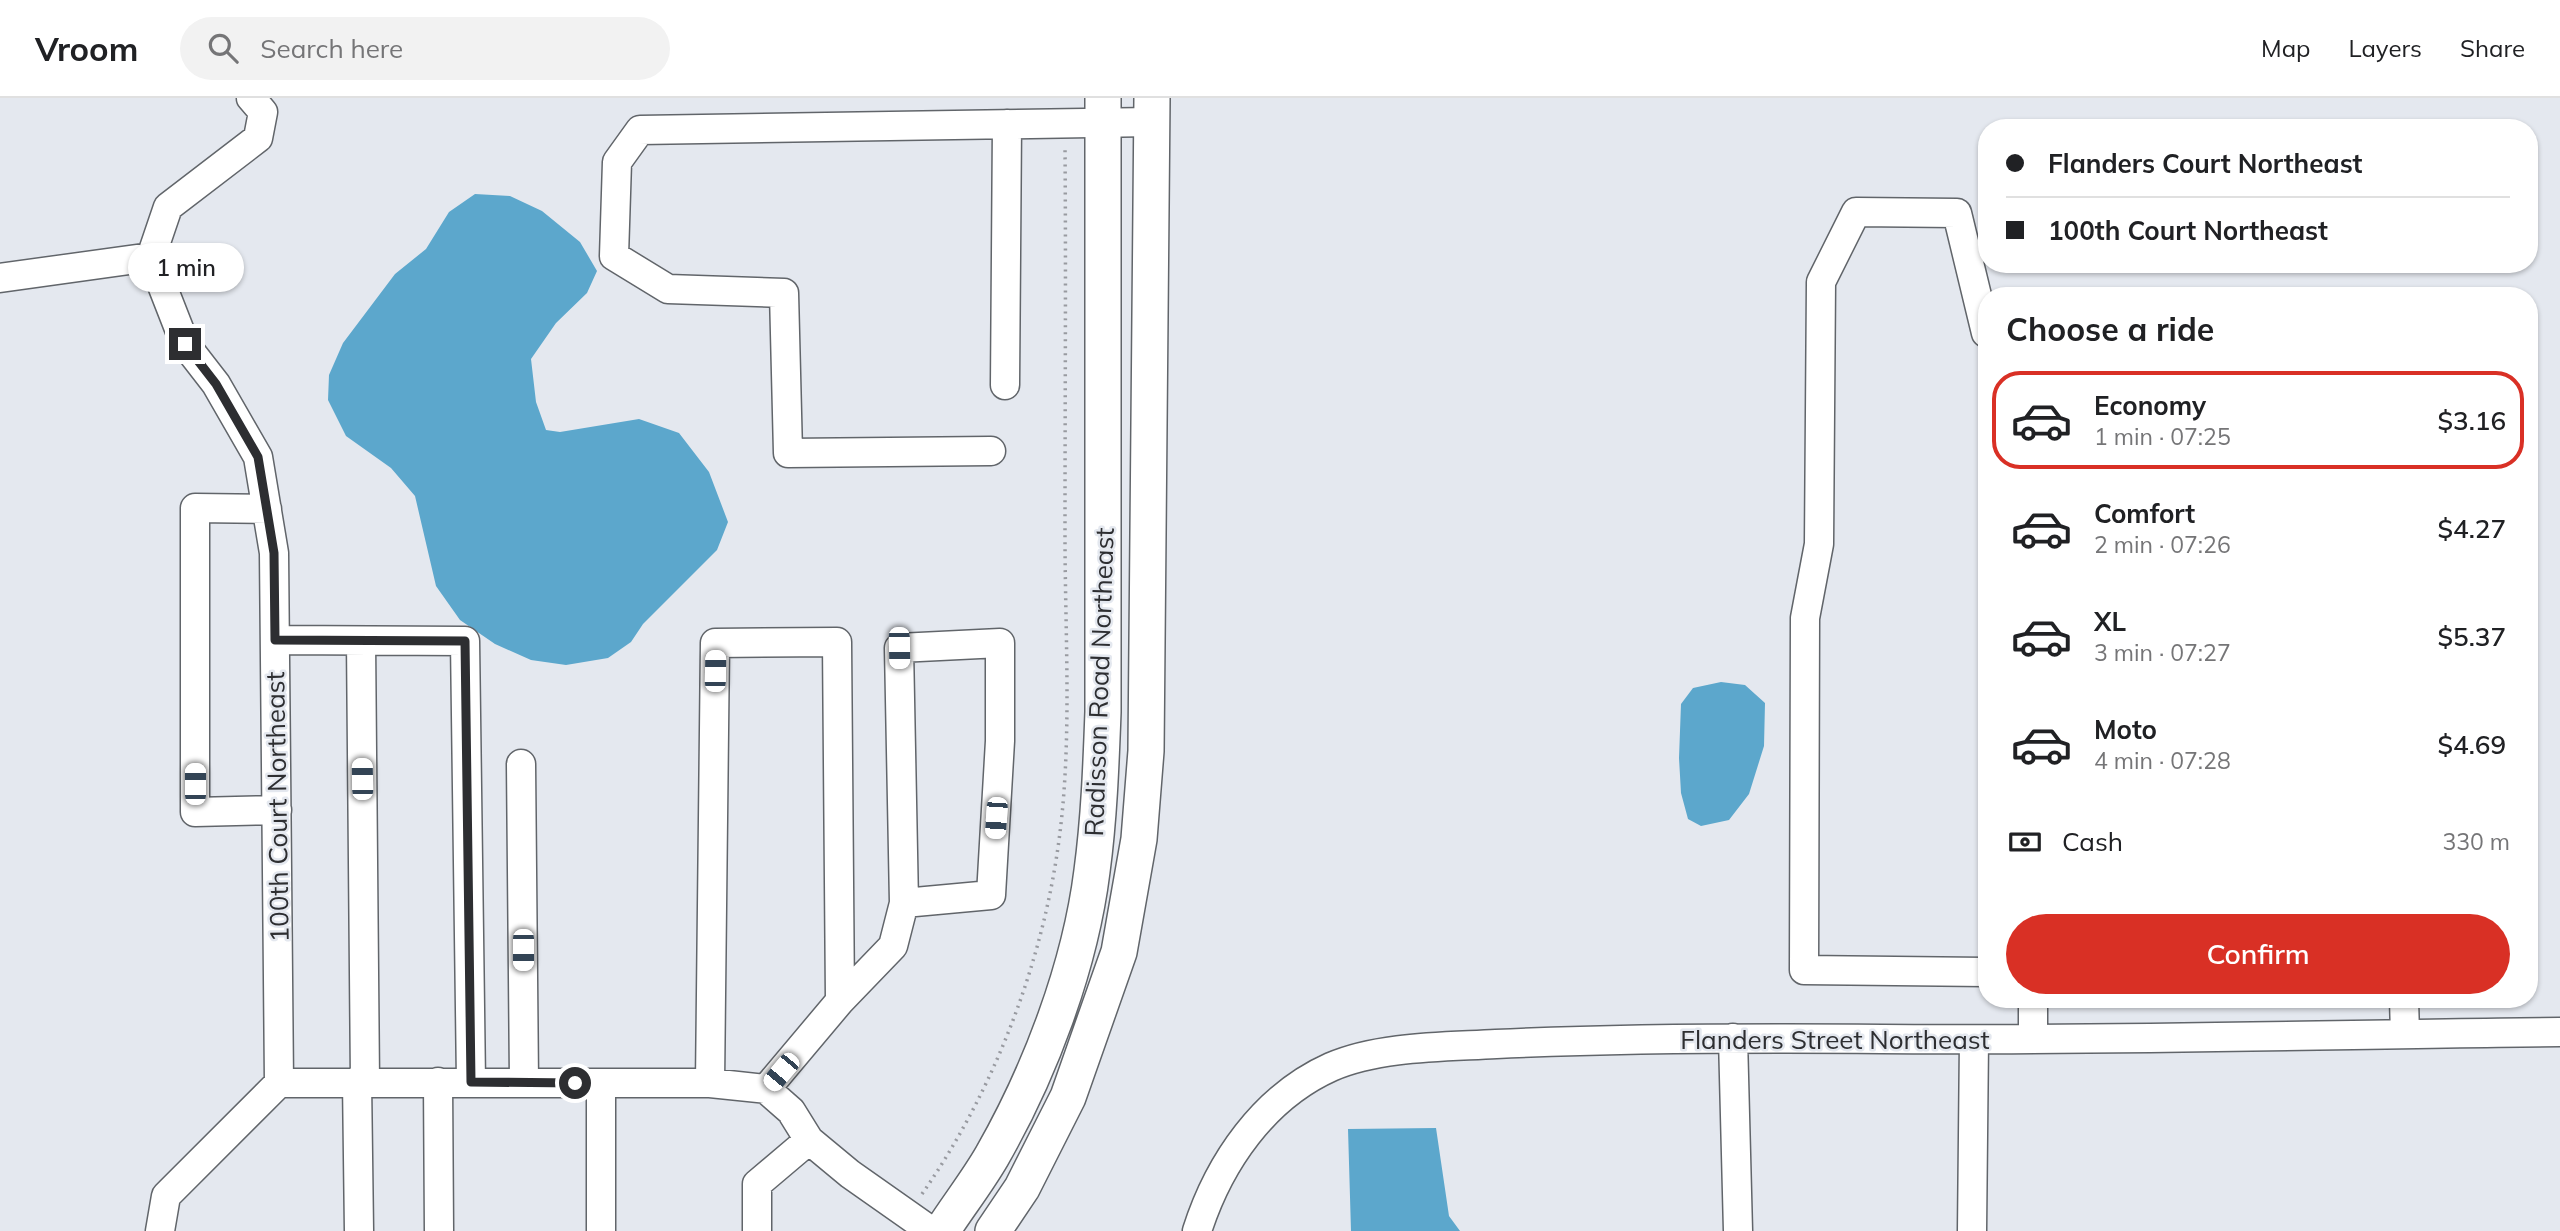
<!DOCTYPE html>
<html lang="en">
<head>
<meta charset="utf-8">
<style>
	body { margin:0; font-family:Mulish,sans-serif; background:#f2f2f2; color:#202124; height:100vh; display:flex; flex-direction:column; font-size:26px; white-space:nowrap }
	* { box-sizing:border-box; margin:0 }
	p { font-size:23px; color:#757577 }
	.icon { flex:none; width:38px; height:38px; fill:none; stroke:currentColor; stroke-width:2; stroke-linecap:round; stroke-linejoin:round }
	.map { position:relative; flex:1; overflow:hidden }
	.details { position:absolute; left:1978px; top:189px; width:560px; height:721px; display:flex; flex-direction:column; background:#fff; border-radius:28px; box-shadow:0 2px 5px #0004 }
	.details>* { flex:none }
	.guide { position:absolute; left:1978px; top:21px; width:560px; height:154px; border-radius:28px; box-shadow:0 2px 5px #0004; display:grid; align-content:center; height:154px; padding:0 28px; background:#fff }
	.end { position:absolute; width:32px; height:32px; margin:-16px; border:9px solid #2d2e31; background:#fff; box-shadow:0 0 0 4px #fff }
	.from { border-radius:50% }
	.bubble { position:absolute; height:49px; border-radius:24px; background:#fff; box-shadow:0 2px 5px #0004; font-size:23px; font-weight:600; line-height:49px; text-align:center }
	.car { position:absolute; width:21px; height:42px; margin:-21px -10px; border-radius:9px; box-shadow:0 0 5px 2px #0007; background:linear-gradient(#fff 24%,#345 0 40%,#fff 0 76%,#345 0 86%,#fff 0) }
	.guide b { display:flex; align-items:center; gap:24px; height:66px; font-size:26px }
	.guide b+b { border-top:2px solid #e0e0e0 }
	.guide i { width:18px; height:18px; background:#202124 }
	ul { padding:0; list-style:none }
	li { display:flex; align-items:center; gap:21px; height:98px; margin:0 14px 10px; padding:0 14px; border:4px solid transparent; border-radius:28px }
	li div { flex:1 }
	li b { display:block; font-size:26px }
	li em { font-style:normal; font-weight:600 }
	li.selected { border-color:#d93025 }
	li>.icon { width:63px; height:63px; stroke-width:1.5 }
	h2 { padding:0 28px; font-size:32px; line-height:84px }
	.pay { display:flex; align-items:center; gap:18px; height:77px; padding:0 28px; font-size:26px }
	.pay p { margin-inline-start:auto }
	.button { display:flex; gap:14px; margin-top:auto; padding:14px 28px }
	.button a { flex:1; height:80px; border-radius:42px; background:#d93025; color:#fff; font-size:28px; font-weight:600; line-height:80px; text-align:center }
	header { display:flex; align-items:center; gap:42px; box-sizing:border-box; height:98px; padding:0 35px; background:#fff; border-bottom:2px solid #e0e0e0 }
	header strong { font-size:33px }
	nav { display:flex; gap:38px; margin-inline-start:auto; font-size:24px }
	.search { width:490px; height:63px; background:#f2f2f2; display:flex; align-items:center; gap:18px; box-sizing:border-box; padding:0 24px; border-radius:38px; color:#757577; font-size:26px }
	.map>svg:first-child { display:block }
</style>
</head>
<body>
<header>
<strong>Vroom</strong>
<div class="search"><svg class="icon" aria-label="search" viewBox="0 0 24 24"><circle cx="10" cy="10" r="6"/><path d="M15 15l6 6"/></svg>Search here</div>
<nav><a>Map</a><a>Layers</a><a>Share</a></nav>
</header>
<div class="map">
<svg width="2560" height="1133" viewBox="0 0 2560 1133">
	<rect width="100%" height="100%" fill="#e4e8ef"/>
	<path fill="#5ca7cc" d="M475,96l35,2 32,15 38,31 17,29 -10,22 -31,30 -25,36 5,43 10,28 14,2 79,-13 40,14 30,39 19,50 -11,28 -74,74 -12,18 -23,16 -42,7 -35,-5 -36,-16 -35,-24 -24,-34 -21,-90 -24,-28 -45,-32 -18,-36 1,-25 14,-32 52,-69 31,-25 23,-37z
		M1721,584l24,3 20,18 -1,43 -15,48 -20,26 -28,6 -13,-7 -7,-26 -2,-35 2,-54 12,-16z
		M1436,1030l13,88 11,15h-109l-3,-102z"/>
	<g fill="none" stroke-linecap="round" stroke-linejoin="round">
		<g stroke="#61656a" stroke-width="31">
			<path id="minor" d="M151,159l17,-50 90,-69 5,-26 -12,-14
				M0,180l151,-21 34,87 31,40 42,73 16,96 5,530
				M1986,235l-29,-120 -101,-1 -35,70 -2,262 -14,74 -1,352 182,2
				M1005,287l2,-261
				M991,353l-203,2 -4,-160 -116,-4 -54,-33 3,-94 23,-32 512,-8
				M267,411l-72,-1v304l82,-2
				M275,542l190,1 6,441
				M361,543l4,441
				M521,666l3,318
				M2033,901v40
				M2404,901l1,35
				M1733,940l5,193
				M357,983l2,150
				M438,984l1,149
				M601,985v148
				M710,985l5,-440 122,-1 3,359
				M766,991l74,-88 53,-55 11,-43 87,-8 9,-154v-98l-101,5 5,255
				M160,1133l6,-35 113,-113h431l56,6 25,22 18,29 41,34 81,57
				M757,1133v-47l52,-44
				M1197,1133c22,-69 67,-134 134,-164 48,-21 114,-20 165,-23 129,-6 257,-6 386,-5 226,2 452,-5 678,-7
				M1972,1133l2,-191"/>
		</g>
		<g stroke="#61656a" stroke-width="38">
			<path id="major" d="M942,1133c16,-25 35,-49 50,-75 48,-84 88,-189 100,-285 7,-52 9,-105 11,-159v-614
				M993,1133l29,-43 46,-91 51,-145 20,-113 7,-88 6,-653"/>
		</g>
		<path stroke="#989aa0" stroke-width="3.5" stroke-dasharray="2 5" stroke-linecap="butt" d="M922,1096c69,-99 117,-221 135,-340 16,-103 8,-214 8,-319 0,-130 1,-259 0,-389"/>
		<use href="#minor" stroke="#fff" stroke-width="28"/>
		<use href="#major" stroke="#fff" stroke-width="35"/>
	</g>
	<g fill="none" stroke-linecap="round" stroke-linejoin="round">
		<path stroke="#2d2e31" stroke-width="9" d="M185,246l31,40 42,73 16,96 1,87 190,1 6,441 104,1"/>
	</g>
	<g text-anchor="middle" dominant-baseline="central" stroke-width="5" stroke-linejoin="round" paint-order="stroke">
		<g font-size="26" fill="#2d2e31" stroke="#e4e8ef">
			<text transform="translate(1099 584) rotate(-88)">Radisson Road Northeast</text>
			<text transform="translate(277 709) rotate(-91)">100th Court Northeast</text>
			<text x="1835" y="941">Flanders Street Northeast</text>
		</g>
	</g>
</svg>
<i class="end from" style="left:575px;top:985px"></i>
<i class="end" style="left:185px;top:246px"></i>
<div class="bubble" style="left:128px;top:145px;width:116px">1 min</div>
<i class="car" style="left:899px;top:550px;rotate:179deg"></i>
<i class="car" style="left:715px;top:573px;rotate:1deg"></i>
<i class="car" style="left:362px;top:681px;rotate:359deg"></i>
<i class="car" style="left:195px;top:686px;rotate:0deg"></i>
<i class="car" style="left:996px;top:720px;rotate:184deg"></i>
<i class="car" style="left:523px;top:852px;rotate:180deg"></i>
<i class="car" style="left:781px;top:974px;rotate:220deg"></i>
<div class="guide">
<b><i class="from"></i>Flanders Court Northeast</b>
<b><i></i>100th Court Northeast</b>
</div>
<section class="details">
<h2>Choose a ride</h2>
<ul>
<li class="selected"><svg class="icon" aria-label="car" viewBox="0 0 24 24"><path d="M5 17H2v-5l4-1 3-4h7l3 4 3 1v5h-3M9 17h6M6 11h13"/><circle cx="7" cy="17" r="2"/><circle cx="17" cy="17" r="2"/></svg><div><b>Economy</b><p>1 min · 07:25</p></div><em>$3.16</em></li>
<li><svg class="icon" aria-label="car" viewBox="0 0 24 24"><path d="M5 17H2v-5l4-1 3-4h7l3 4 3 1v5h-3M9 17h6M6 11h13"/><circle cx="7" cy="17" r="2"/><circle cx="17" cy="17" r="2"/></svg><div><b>Comfort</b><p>2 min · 07:26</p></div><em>$4.27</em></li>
<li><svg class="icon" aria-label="car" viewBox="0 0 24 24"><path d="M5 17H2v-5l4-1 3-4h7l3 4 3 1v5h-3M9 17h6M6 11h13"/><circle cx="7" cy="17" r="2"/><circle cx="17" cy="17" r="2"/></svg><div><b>XL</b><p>3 min · 07:27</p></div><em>$5.37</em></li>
<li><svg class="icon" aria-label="car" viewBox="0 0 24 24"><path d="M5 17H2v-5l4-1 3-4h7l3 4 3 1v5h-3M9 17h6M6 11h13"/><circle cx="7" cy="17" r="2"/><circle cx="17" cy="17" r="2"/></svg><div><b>Moto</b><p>4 min · 07:28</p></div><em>$4.69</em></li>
</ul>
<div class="pay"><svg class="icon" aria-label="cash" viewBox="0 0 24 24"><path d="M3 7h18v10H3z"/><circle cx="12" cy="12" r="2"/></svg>Cash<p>330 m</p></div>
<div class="button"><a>Confirm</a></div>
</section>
</div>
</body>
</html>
